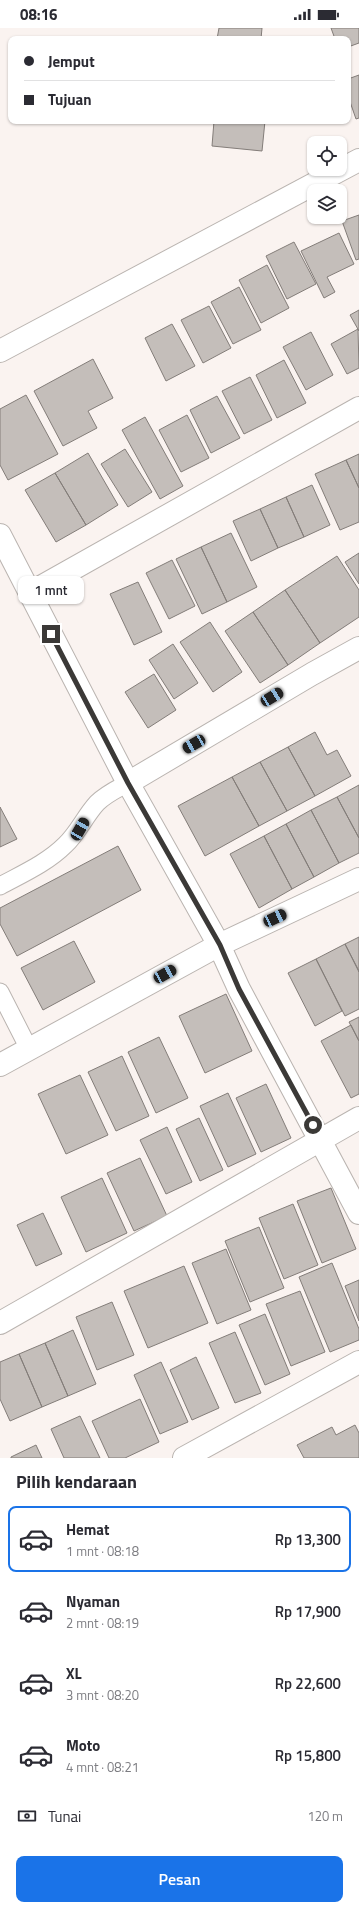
<!DOCTYPE html>
<html lang="id">
<head>
<meta charset="utf-8">
<style>
	body { margin:0; font-family:"Titillium Web",sans-serif; background:#f7f7f7; color:#2b2b33; height:100vh; display:flex; flex-direction:column; font-size:15px; white-space:nowrap }
	* { box-sizing:border-box; margin:0 }
	p { font-size:13px; color:#7c7c81 }
	.icon { flex:none; width:22px; height:22px; fill:none; stroke:currentColor; stroke-width:2; stroke-linecap:round; stroke-linejoin:round }
	.map { position:relative; height:1430px; overflow:hidden }
	.sheet { display:flex; flex-direction:column; background:#fff; flex:1 }
	.sheet>* { flex:none }
	.guide { position:absolute; left:8px; top:8px; width:343px; height:88px; border-radius:8px; box-shadow:0 1px 3px #0004; display:grid; align-content:center; height:88px; padding:0 16px; background:#fff }
	.controls { position:absolute; left:307px; top:108px; display:grid; gap:8px }
	.controls a { display:grid; place-items:center; width:40px; height:40px; border-radius:8px; background:#fff; box-shadow:0 1px 3px #0004; font-size:20px }
	.end { position:absolute; width:18px; height:18px; margin:-9px; border:5px solid #3b3937; background:#fff; box-shadow:0 0 0 2px #fff }
	.from { border-radius:50% }
	.bubble { position:absolute; height:28px; border-radius:8px; background:#fff; box-shadow:0 1px 3px #0004; font-size:13px; font-weight:600; line-height:28px; text-align:center }
	.car { position:absolute; width:12px; height:24px; margin:-12px -6px; border-radius:5px; box-shadow:0 0 3px 1px #0007; background:linear-gradient(#222 24%,#8ab4d8 0 40%,#222 0 76%,#8ab4d8 0 86%,#222 0) }
	.guide b { display:flex; align-items:center; gap:14px; height:38px; font-size:15px }
	.guide b+b { border-top:1px solid #e1e1e2 }
	.guide i { width:10px; height:10px; background:#2b2b33 }
	ul { padding:0; list-style:none }
	li { display:flex; align-items:center; gap:12px; height:66px; margin:0 8px 6px; padding:0 8px; border:2px solid transparent; border-radius:8px }
	li div { flex:1 }
	li b { display:block; font-size:15px }
	li em { font-style:normal; font-weight:600 }
	li.current { border-color:#1a73e8 }
	li>.icon { width:36px; height:36px; stroke-width:1.5 }
	h2 { padding:0 16px; font-size:18px; line-height:48px }
	.pay { display:flex; align-items:center; gap:10px; height:44px; padding:0 16px; font-size:15px }
	.pay p { margin-inline-start:auto }
	.button { display:flex; gap:8px; margin-top:auto; padding:8px 16px }
	.button a { flex:1; height:46px; border-radius:8px; background:#1a73e8; color:#fff; font-size:16px; font-weight:600; line-height:46px; text-align:center }
	.status { display:flex; justify-content:space-between; align-items:center; height:28px; padding:0 20px; background:#fff; direction:ltr }
	.status svg { height:11px; fill:currentColor }
	.map>svg:first-child { display:block }
</style>
</head>
<body>
<div class="status"><b>08:16</b><svg viewBox="0 0 49 12"><path d="M0 12V9h3v3zM5 12V6h3v6zM10 12V3h3v9zM15 12V0h3v12zM26 1h20v11H26zM47 4h2v5h-2z"/></svg></div>
<div class="map">
<svg width="359" height="1430" viewBox="0 0 359 1430">
	<rect width="100%" height="100%" fill="#faf3f0"/>
	<path fill="#c4beba" stroke="#837d79" d="M219,0h43l-1,11h-44z
		M331,0h28v15l-11,4v-8h-13z
		M359,47v43l-3,1 -8,-23v-17z
		M214,93h51l-3,30 -50,-5z
		M359,187v44l-3,1 -14,-39z
		M339,205l15,31 -27,13 8,15 -11,6 -23,-47z
		M294,214l22,42 -29,15 -21,-43z
		M267,237l22,43 -28,15 -22,-43z
		M239,259l22,43 -28,14 -22,-42z
		M209,278l22,42 -28,15 -22,-43z
		M359,282v21l-9,-16z
		M172,296l23,42 -29,15 -21,-43z
		M358,301l1,39 -12,6 -16,-30z
		M311,304l22,43 -27,15 -23,-43z
		M93,331l20,39 -25,13 9,17 -34,18 -29,-55z
		M284,332l22,43 -29,15 -21,-43z
		M250,349l22,43 -28,14 -22,-43z
		M26,367l32,59 -50,26 -8,-15v-56z
		M217,368l23,42 -29,15 -21,-43z
		M187,387l22,43 -28,14 -22,-42z
		M145,389l38,69 -23,13 -38,-69z
		M125,421l27,43 -24,15 -27,-43z
		M88,425l30,52 -32,20 -31,-52z
		M359,426v34l-13,-28z
		M346,432l13,28v34l-19,8 -25,-56z
		M55,445l31,52 -30,17 -31,-52z
		M312,457l18,40 -26,12 -18,-40z
		M286,469l18,40 -26,11 -18,-39z
		M260,481l18,39 -27,13 -18,-40z
		M231,505l26,54 -30,15 -26,-55z
		M201,519l26,55 -25,12 -26,-55z
		M359,525v31l-14,-22z
		M337,528l22,34v27l-39,26 -35,-53z
		M172,532l23,46 -26,13 -23,-46z
		M138,554l24,50 -28,13 -24,-51z
		M285,562l35,53 -32,22 -35,-53z
		M253,584l35,53 -28,18 -35,-52z
		M210,594l32,50 -29,20 -33,-50z
		M173,616l25,39 -24,16 -25,-39z
		M154,646l22,36 -28,18 -23,-36z
		M315,704l12,23 10,-5 14,26 -36,20 -27,-49z
		M288,719l27,49 -28,15 -27,-49z
		M260,734l27,49 -28,15 -27,-49z
		M232,749l27,49 -54,30 -27,-50z
		M359,757v53l-22,-41z
		M337,769l22,41v15l-20,10 -28,-53z
		M0,779l17,32 -17,8z
		M311,782l28,53 -25,14 -28,-53z
		M286,796l28,53 -22,12 -28,-53z
		M264,808l28,53 -33,19 -29,-54z
		M118,818l23,44 -124,66 -17,-32v-16z
		M359,909v35l-14,-28z
		M74,913l21,41 -52,28 -22,-42z
		M345,916l14,27v38l-14,7 -29,-57z
		M316,931l26,52 -27,15 -27,-53z
		M226,966l26,57 -47,22 -26,-57z
		M359,989v24l-10,-19z
		M351,997l8,16v53l-8,4 -30,-57z
		M159,1009l29,61 -32,15 -28,-61z
		M122,1028l27,60 -33,15 -28,-59z
		M80,1047l28,60 -42,19 -28,-60z
		M266,1056l25,54 -30,14 -25,-54z
		M228,1065l28,61 -28,13 -28,-61z
		M199,1090l24,52 -23,11 -24,-52z
		M167,1099l25,55 -26,12 -26,-54z
		M140,1130l27,58 -33,15 -27,-58z
		M102,1150l25,55 -41,19 -25,-55z
		M331,1160l25,61 -34,14 -25,-62z
		M293,1176l25,61 -34,14 -25,-61z
		M43,1185l19,41 -26,12 -19,-41z
		M259,1199l25,61 -34,14 -25,-61z
		M226,1221l25,61 -34,14 -25,-61z
		M332,1235l27,66v11l-29,12 -31,-75z
		M184,1238l24,57 -60,25 -24,-57z
		M359,1252v41l-14,-35z
		M300,1263l25,61 -34,14 -25,-62z
		M112,1274l22,53 -37,15 -21,-53z
		M265,1286l25,60 -25,11 -26,-60z
		M73,1302l23,54 -28,12 -23,-53z
		M235,1304l26,61 -26,10 -26,-60z
		M45,1315l23,53 -26,11 -23,-53z
		M19,1326l23,53 -32,14 -10,-22v-37z
		M196,1329l23,51 -27,12 -22,-50z
		M161,1334l27,60 -28,12 -26,-59z
		M140,1371l19,43 -34,16h-16l-17,-37z
		M80,1388l20,42h-36l-13,-29z
		M355,1397l4,8v25h-55l-7,-13 35,-18 4,8z
		M36,1417l6,13h-31v-1z"/>
	<g fill="none" stroke-linecap="round" stroke-linejoin="round">
		<g stroke="#bab4b0" stroke-width="19">
			<path id="service" d="M0,858c22,-12 47,-23 65,-41 13,-12 20,-29 32,-42 9,-9 20,-14 31,-20
				M0,964l29,57"/>
		</g>
		<g stroke="#bab4b0" stroke-width="24">
			<path id="minor" d="M0,323l359,-191
				M0,507l128,248 91,162 20,44 120,224
				M30,565l329,-185
				M128,755l184,-109 47,-26
				M0,1037l219,-120 140,-66
				M0,1295l359,-205
				M184,1430l175,-96"/>
		</g>
		<use href="#service" stroke="#fff" stroke-width="17"/>
		<use href="#minor" stroke="#fff" stroke-width="22"/>
	</g>
	<g fill="none" stroke-linecap="round" stroke-linejoin="round">
		<path stroke="#3b3937" stroke-width="5" d="M51,606l77,149 92,162 19,44 74,136"/>
	</g>
</svg>
<div class="controls">
<a><svg class="icon" aria-label="locate" viewBox="0 0 24 24"><circle cx="12" cy="12" r="6"/><path d="M12 2v4M12 18v4M2 12h4M18 12h4"/></svg></a>
<a><svg class="icon" aria-label="layers" viewBox="0 0 24 24"><path d="M12 4l9 5-9 5-9-5zM3 14l9 5 9-5"/></svg></a>
</div>
<i class="end from" style="left:313px;top:1097px"></i>
<i class="end" style="left:51px;top:606px"></i>
<div class="bubble" style="left:18px;top:548px;width:66px">1 mnt</div>
<i class="car" style="left:272px;top:669px;rotate:59deg"></i>
<i class="car" style="left:194px;top:716px;rotate:240deg"></i>
<i class="car" style="left:80px;top:801px;rotate:30deg"></i>
<i class="car" style="left:275px;top:890px;rotate:65deg"></i>
<i class="car" style="left:165px;top:946px;rotate:61deg"></i>
<div class="guide">
<b><i class="from"></i>Jemput</b>
<b><i></i>Tujuan</b>
</div>
</div>
<section class="sheet">
<h2>Pilih kendaraan</h2>
<ul>
<li class="current"><svg class="icon" aria-label="car" viewBox="0 0 24 24"><path d="M5 17H2v-5l4-1 3-4h7l3 4 3 1v5h-3M9 17h6M6 11h13"/><circle cx="7" cy="17" r="2"/><circle cx="17" cy="17" r="2"/></svg><div><b>Hemat</b><p>1 mnt · 08:18</p></div><em>Rp 13,300</em></li>
<li><svg class="icon" aria-label="car" viewBox="0 0 24 24"><path d="M5 17H2v-5l4-1 3-4h7l3 4 3 1v5h-3M9 17h6M6 11h13"/><circle cx="7" cy="17" r="2"/><circle cx="17" cy="17" r="2"/></svg><div><b>Nyaman</b><p>2 mnt · 08:19</p></div><em>Rp 17,900</em></li>
<li><svg class="icon" aria-label="car" viewBox="0 0 24 24"><path d="M5 17H2v-5l4-1 3-4h7l3 4 3 1v5h-3M9 17h6M6 11h13"/><circle cx="7" cy="17" r="2"/><circle cx="17" cy="17" r="2"/></svg><div><b>XL</b><p>3 mnt · 08:20</p></div><em>Rp 22,600</em></li>
<li><svg class="icon" aria-label="car" viewBox="0 0 24 24"><path d="M5 17H2v-5l4-1 3-4h7l3 4 3 1v5h-3M9 17h6M6 11h13"/><circle cx="7" cy="17" r="2"/><circle cx="17" cy="17" r="2"/></svg><div><b>Moto</b><p>4 mnt · 08:21</p></div><em>Rp 15,800</em></li>
</ul>
<div class="pay"><svg class="icon" aria-label="cash" viewBox="0 0 24 24"><path d="M3 7h18v10H3z"/><circle cx="12" cy="12" r="2"/></svg>Tunai<p>120 m</p></div>
<div class="button"><a>Pesan</a></div>
</section>
</body>
</html>
